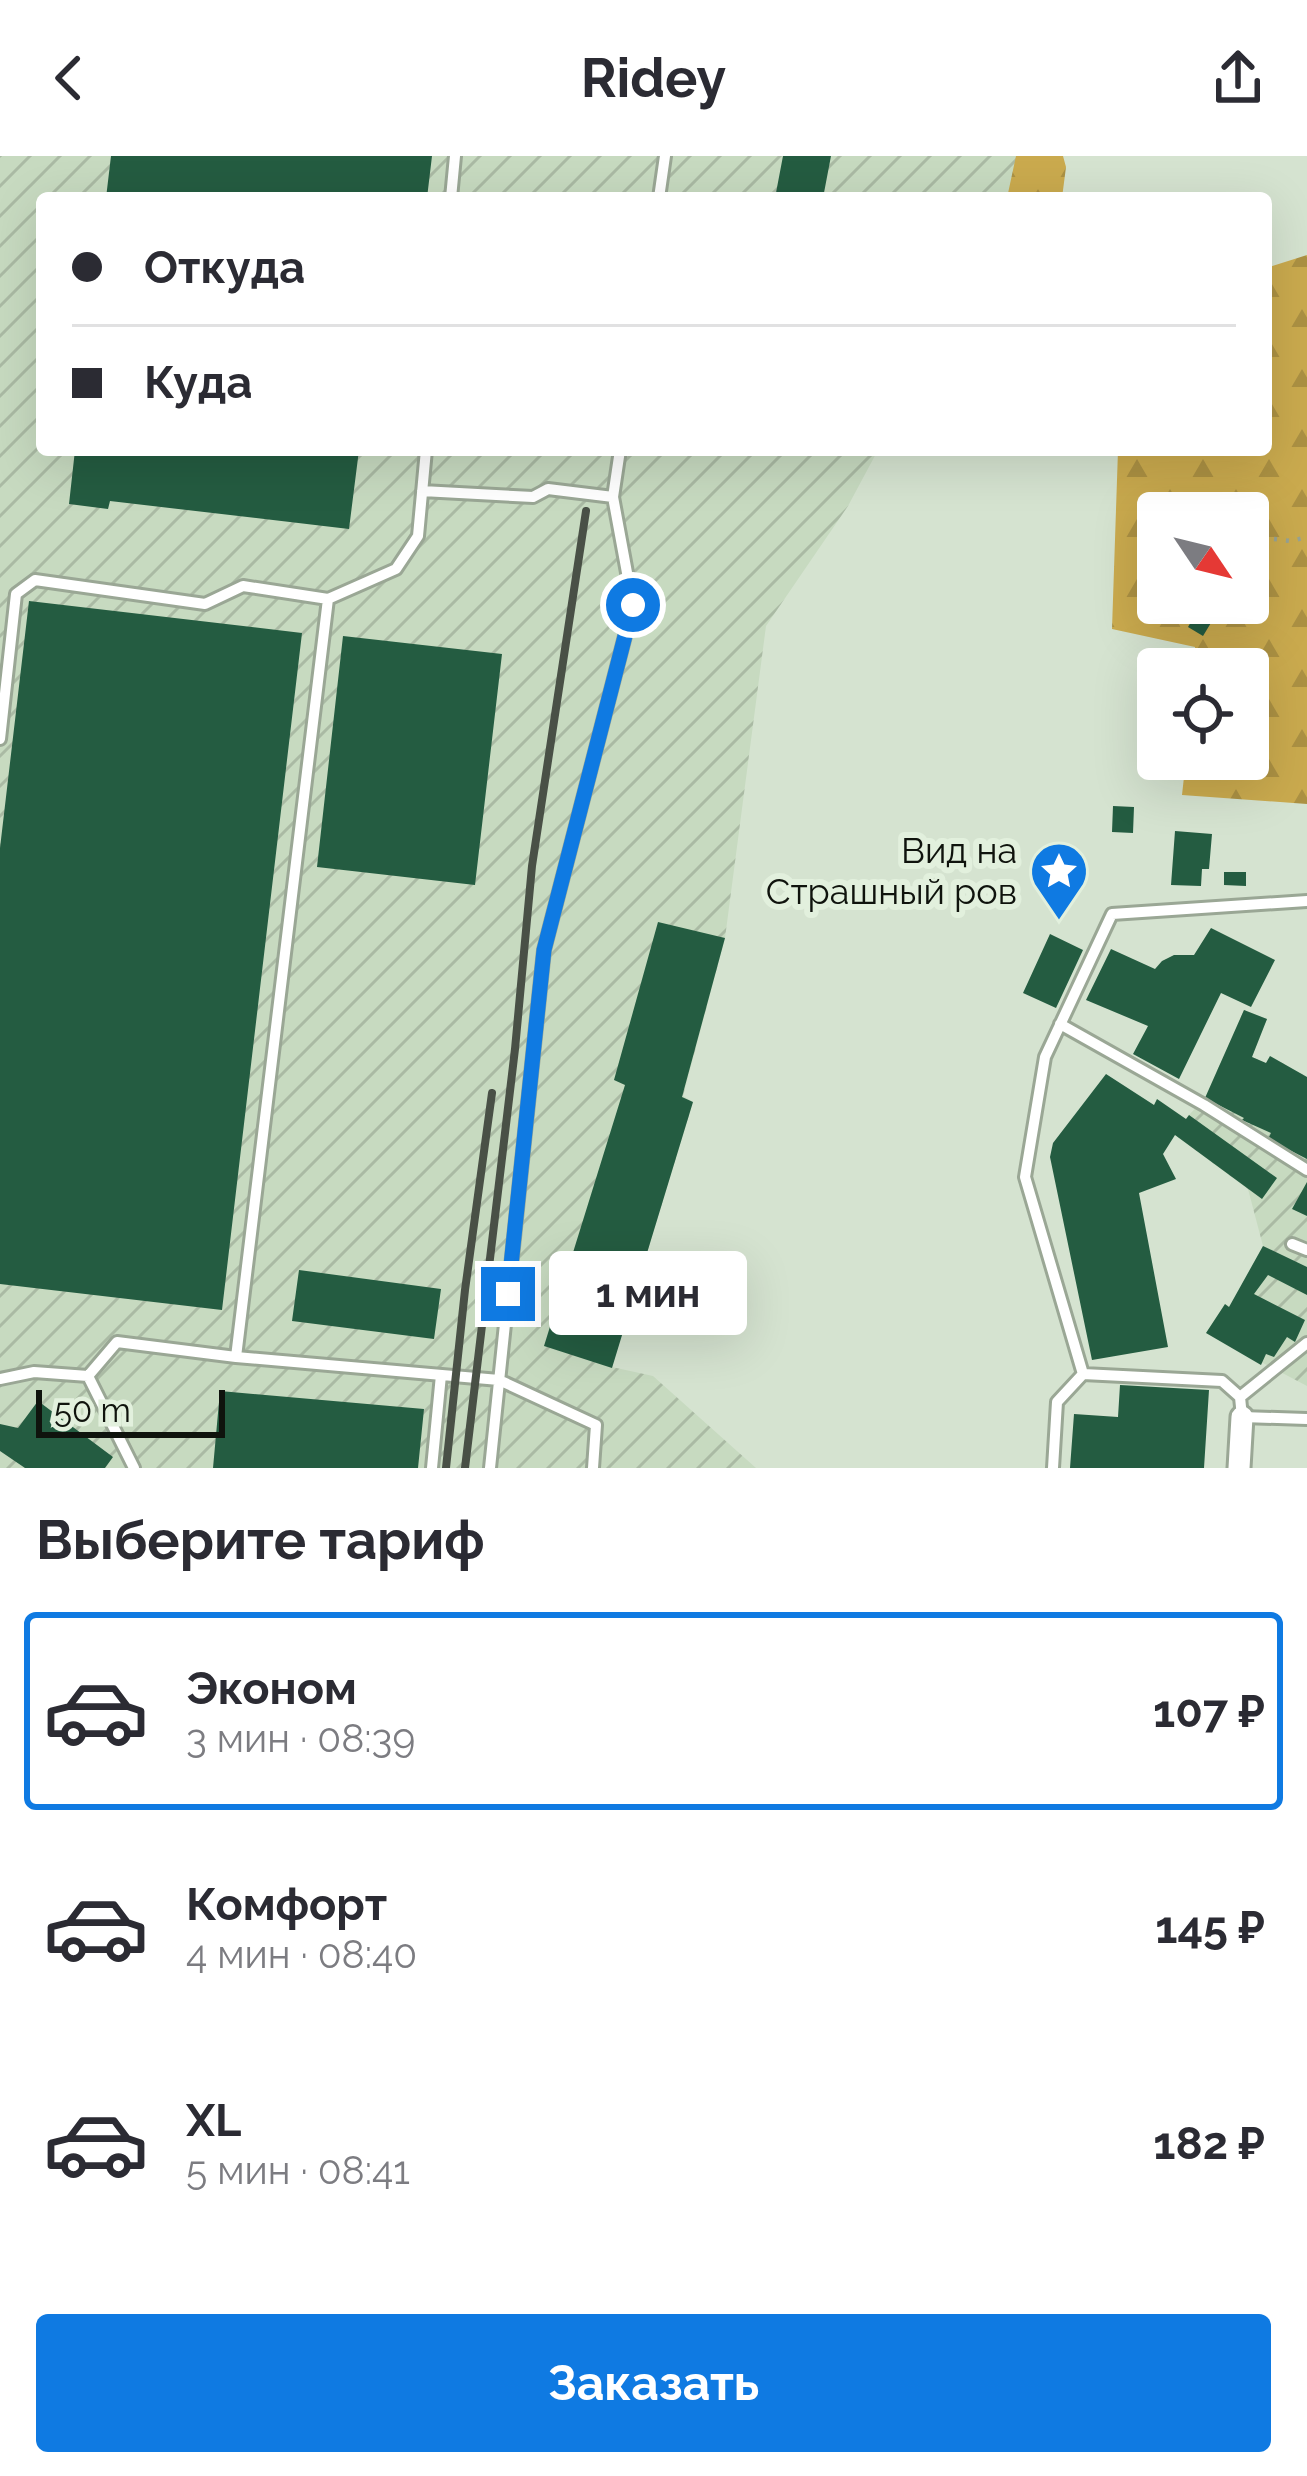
<!DOCTYPE html>
<html lang="ru">
<head>
<meta charset="utf-8">
<style>
	body { margin:0; font-family:Raleway,sans-serif; background:#f2f2f3; color:#2b2b33; height:100vh; display:flex; flex-direction:column; font-size:45px; white-space:nowrap }
	* { box-sizing:border-box; margin:0 }
	p { font-size:39px; color:#7c7c81 }
	.icon { flex:none; width:66px; height:66px; fill:none; stroke:currentColor; stroke-width:2; stroke-linecap:round; stroke-linejoin:round }
	.map { position:relative; height:1312px; overflow:hidden }
	.details { display:flex; flex-direction:column; background:#fff; flex:1 }
	.details>* { flex:none }
	.top-card { position:absolute; left:36px; top:36px; width:1236px; height:264px; border-radius:12px; box-shadow:0 12px 48px #0002; display:grid; align-content:center; height:264px; padding:0 36px; background:#fff }
	.needle { width:78px; rotate:125deg }
	.fabs { position:absolute; left:1137px; top:336px; display:grid; gap:24px }
	.fabs a { display:grid; place-items:center; width:132px; height:132px; border-radius:12px; background:#fff; box-shadow:0 12px 48px #0002; font-size:60px }
	.scale { position:absolute; left:36px; bottom:30px; width:189px; box-sizing:border-box; padding-left:12px; border:6px solid #0f130d; border-top:0; font-size:33px; line-height:42px; white-space:nowrap; color:#0f130d; -webkit-text-stroke:9px #e2f0dd; paint-order:stroke }
	.end { position:absolute; width:54px; height:54px; margin:-27px; border:15px solid #0f7ae2; background:#fff; box-shadow:0 0 0 6px #fff }
	.from { border-radius:50% }
	.bubble { position:absolute; height:84px; border-radius:12px; background:#fff; box-shadow:0 12px 48px #0002; font-size:39px; font-weight:700; line-height:84px; text-align:center }
	.top-card b { display:flex; align-items:center; gap:42px; height:114px; font-size:45px }
	.top-card b+b { border-top:3px solid #e1e1e2 }
	.top-card i { width:30px; height:30px; background:#2b2b33 }
	ul { padding:0; list-style:none }
	li { display:flex; align-items:center; gap:36px; height:198px; margin:0 24px 18px; padding:0 12px; border:6px solid transparent; border-radius:12px }
	li div { flex:1 }
	li b { display:block; font-size:45px }
	li em { font-style:normal; font-weight:700 }
	li.current { border-color:#0f7ae2 }
	li>.icon { width:108px; height:108px; stroke-width:1.5 }
	h2 { padding:0 36px; font-size:54px; line-height:144px }
	.cta { display:flex; gap:24px; margin-top:auto; padding:24px 36px }
	.cta a { flex:1; height:138px; border-radius:12px; background:#0f7ae2; color:#fff; font-size:48px; font-weight:700; line-height:138px; text-align:center }
	header { display:flex; justify-content:space-between; align-items:center; height:156px; padding:0 36px; background:#fff; font-size:54px; font-weight:700 }
	.map>svg:first-child { display:block }
</style>
</head>
<body>
<header><svg class="icon" aria-label="back" viewBox="0 0 24 24"><path d="M15 5l-7 7 7 7"/></svg>Ridey<svg class="icon" aria-label="share" viewBox="0 0 24 24"><path d="M12 15V3M7 8l5-5 5 5M5 13v7h14v-7"/></svg></header>
<div class="map">
<svg width="1307" height="1312" viewBox="0 0 1307 1312">
	<defs>
		<pattern id="industrial-furrows" width="10" height="10" patternUnits="userSpaceOnUse" patternTransform="scale(3)"><rect width="10" height="10" fill="#c7dac0"/><path d="M-1 1l2-2M0 10L10 0M9 11l2-2" fill="none" stroke="#aabaa4"/></pattern>
		<pattern id="forest-firs" width="22" height="20" patternUnits="userSpaceOnUse" patternTransform="scale(3)"><rect width="22" height="20" fill="#caaa4e"/><path d="M5 1l3.5 6h-7zM16 11l3.5 6h-7z" fill="#ac9143"/></pattern>
	</defs>
	<rect width="100%" height="100%" fill="#d5e3d0"/>
	<path fill="url(#industrial-furrows)" d="M0,0h1023l-11,42h-970v252h836l-30,56 -82,120 -41,312 -42,158 10,6 -81,265 41,9 103,92h-756z
		M1244,854l23,9 -15,38 14,6 4,-7 37,21v309l-101,-53 19,-29 5,3 33,-61 -15,-57 -73,-54 14,-20 16,-17z"/>
	<path fill="url(#forest-firs)" fill-rule="evenodd" d="M1016,0h47l3,11 -4,31h-55z
		M1307,99v549l-125,-9 4,-36h62v-90h-54l1,-22 -83,-18 6,-179h148v-182zM1158,357h90v90h-90z"/>
	<path fill="#245c41" d="M111,0h321l-5,42h-321z
		M783,0h48l-8,42h-48z
		M75,294h284l-10,79 -239,-28 -2,8 -39,-5z
		M1248,366l15,10 -15,22z
		M29,445l273,32 -80,677 -222,-26v-436z
		M1202,447h21l-20,33 -15,-9z
		M343,480l159,18 -27,231 -158,-18z
		M1113,650l21,1 -1,26 -21,-1z
		M1175,675l37,3 -3,35h-7l-1,17 -30,-1z
		M1224,716h22v14l-22,-1z
		M658,766l67,16 -43,159 11,5 -81,266 -68,-22 81,-261 -11,-5z
		M1211,772l64,32 -24,47 -30,-14 -42,86 -46,-25 15,-28 -62,-26 25,-51 44,20 7,-8 12,-6h20z
		M1050,778l33,16 -27,58 -33,-15z
		M1244,854l23,9 -15,38 14,6 4,-7 37,21v82l-39,-20 3,-6 -29,-13 2,-2 -39,-20z
		M1106,918l48,31 3,-6 29,20 3,-4 88,63 -15,21 -87,-64 -12,19 13,25 -37,14 29,154 -76,13 -42,-203 3,-14z
		M1307,1026v34l-15,-7z
		M1263,1090l44,21v28l-39,-20 -14,19 51,26 -10,22 -8,-5 -13,20 -8,-3 -5,11 -55,-32 19,-29 4,3z
		M299,1114l142,19 -7,50 -142,-18z
		M1120,1229l89,5 -5,78h-134l4,-54 44,3z
		M220,1235l204,18 -6,59h-205z
		M38,1245l75,56 -8,11h-80l-25,-17v-27l18,4z"/>
	<g fill="none" stroke-linecap="round" stroke-linejoin="round">
		<g stroke="#9aa795" stroke-width="16">
			<path id="lane" d="M451,42l4,-42
				M659,42l6,-42
				M422,335l111,6 15,-8 65,8
				M0,583l16,-145 19,-14 170,24 38,-18 85,13 68,-30 22,-33 8,-86
				M1060,868l144,81 103,65
				M1292,1088l15,6
				M236,1201l92,-758
				M1083,1218l-58,-197 20,-120 67,-143 195,-13
				M1083,1218l139,7 18,16 2,20 65,2
				M88,1220l46,92
				M0,1223l34,-7 54,4 29,-34 119,15 263,23 97,45 -3,43
				M1240,1241l67,-54
				M432,1312l9,-93
				M490,1312l54,-518 89,-345 -20,-108 7,-47
				M1053,1312l4,-66 26,-28"/>
		</g>
		<g stroke="#9aa795" stroke-width="27">
			<path id="street" d="M1239,1312l3,-51"/>
		</g>
		<path stroke="#98a394" stroke-width="4.5" stroke-dasharray="3 9" stroke-linecap="butt" d="M1274,383l17,2 16,-4"/>
		<use href="#lane" stroke="#fff" stroke-width="10"/>
		<use href="#street" stroke="#fff" stroke-width="21"/>
		<path stroke="#495046" stroke-width="8" d="M446,1312l19,-178 27,-197
			M465,1312l50,-419 17,-183 54,-355"/>
	</g>
	<g fill="none" stroke-linecap="round" stroke-linejoin="round">
		<path stroke="#0f7ae2" stroke-width="15" d="M508,1138l36,-344 89,-345"/>
	</g>
	<defs>
		<g id="sight-pin" transform="scale(3)"><path d="M0 17L-7.5 6A9.5 9.5 0 1 1 7.5 6Z" fill="#0f7ae2" stroke="#e2f0dd"/><path d="M0-6L1.8-2.2L6-1.7L2.9 1.2L3.7 5.4L0 3.3L-3.7 5.4L-2.9 1.2L-6-1.7L-1.8-2.2Z" fill="#fff"/></g>
	</defs>
	<g fill-rule="evenodd">
		<use href="#sight-pin" x="1059" y="715"/>
	</g>
	<g text-anchor="middle" dominant-baseline="central" stroke-width="12" stroke-linejoin="round" paint-order="stroke">
		<g font-size="36" fill="#0f130d" stroke="#e2f0dd" text-anchor="end">
			<text x="1017" y="694">Вид на<tspan x="1017" dy="41">Страшный ров</tspan></text>
		</g>
	</g>
</svg>
<div class="fabs">
<a><svg class="needle" viewBox="-14 -14 28 28"><path d="M0-13l5 13h-10z" fill="#e53935"/><path d="M0 13l5-13h-10z" fill="#7c7c81"/></svg></a>
<a><svg class="icon" aria-label="locate" viewBox="0 0 24 24"><circle cx="12" cy="12" r="6"/><path d="M12 2v4M12 18v4M2 12h4M18 12h4"/></svg></a>
</div>
<div class="scale">50 m</div>
<i class="end from" style="left:633px;top:449px"></i>
<i class="end" style="left:508px;top:1138px"></i>
<div class="bubble" style="left:549px;top:1095px;width:198px">1 мин</div>
<div class="top-card">
<b><i class="from"></i>Откуда</b>
<b><i></i>Куда</b>
</div>
</div>
<section class="details">
<h2>Выберите тариф</h2>
<ul>
<li class="current"><svg class="icon" aria-label="car" viewBox="0 0 24 24"><path d="M5 17H2v-5l4-1 3-4h7l3 4 3 1v5h-3M9 17h6M6 11h13"/><circle cx="7" cy="17" r="2"/><circle cx="17" cy="17" r="2"/></svg><div><b>Эконом</b><p>3 мин · 08:39</p></div><em>107 ₽</em></li>
<li><svg class="icon" aria-label="car" viewBox="0 0 24 24"><path d="M5 17H2v-5l4-1 3-4h7l3 4 3 1v5h-3M9 17h6M6 11h13"/><circle cx="7" cy="17" r="2"/><circle cx="17" cy="17" r="2"/></svg><div><b>Комфорт</b><p>4 мин · 08:40</p></div><em>145 ₽</em></li>
<li><svg class="icon" aria-label="car" viewBox="0 0 24 24"><path d="M5 17H2v-5l4-1 3-4h7l3 4 3 1v5h-3M9 17h6M6 11h13"/><circle cx="7" cy="17" r="2"/><circle cx="17" cy="17" r="2"/></svg><div><b>XL</b><p>5 мин · 08:41</p></div><em>182 ₽</em></li>
</ul>
<div class="cta"><a>Заказать</a></div>
</section>
</body>
</html>
